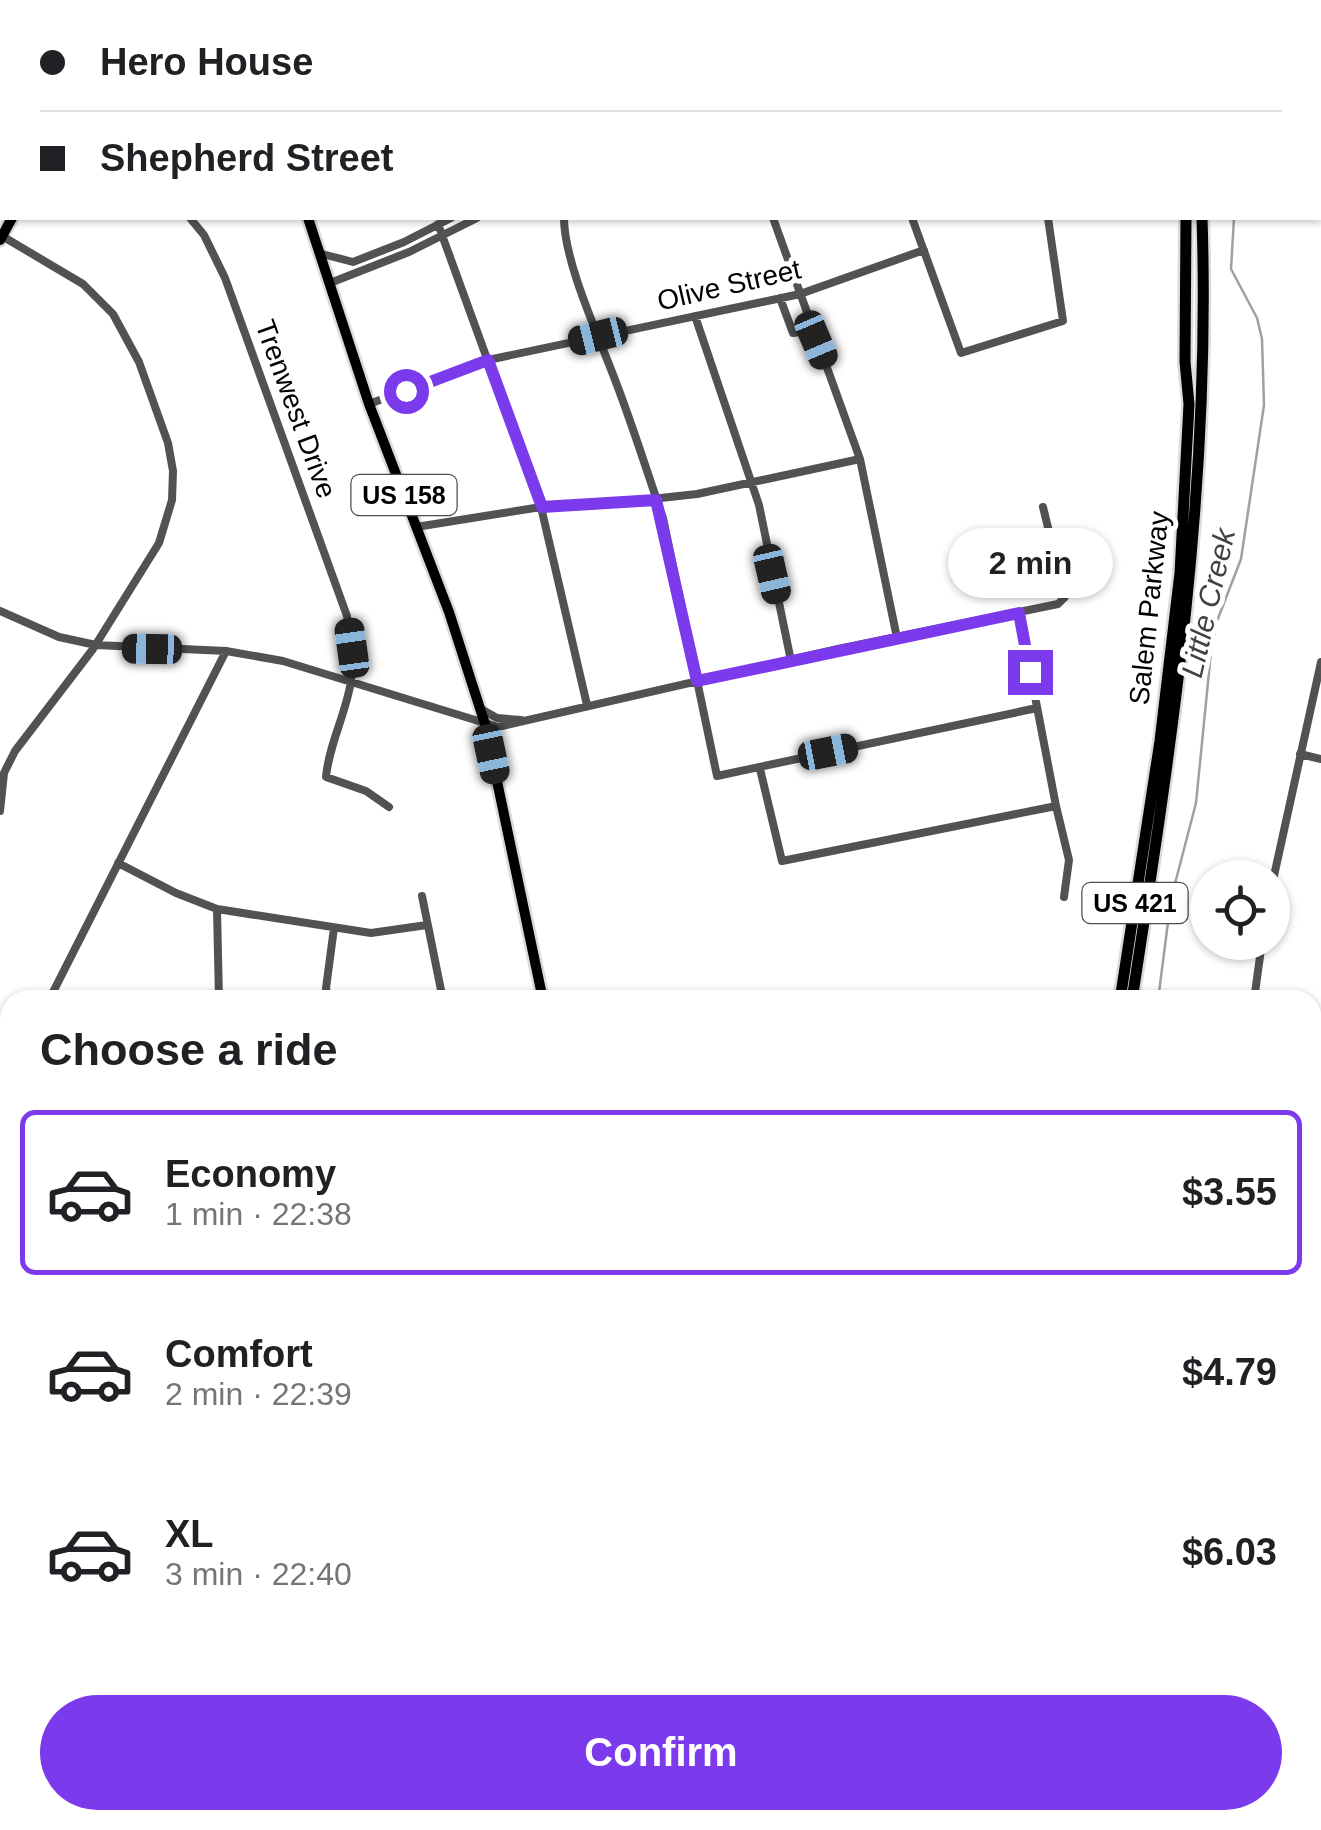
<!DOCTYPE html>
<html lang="en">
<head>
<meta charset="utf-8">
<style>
	body { margin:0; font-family:Helvetica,sans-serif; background:#f2f2f2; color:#202124; height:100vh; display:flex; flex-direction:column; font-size:38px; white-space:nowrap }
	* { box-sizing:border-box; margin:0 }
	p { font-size:32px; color:#757577 }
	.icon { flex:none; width:55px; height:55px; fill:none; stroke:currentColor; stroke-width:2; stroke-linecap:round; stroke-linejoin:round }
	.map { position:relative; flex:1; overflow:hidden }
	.sheet { position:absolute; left:0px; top:990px; width:1322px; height:840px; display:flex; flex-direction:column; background:#fff; border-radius:30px 30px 0 0; box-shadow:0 2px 8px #0004 }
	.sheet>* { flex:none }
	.banner { position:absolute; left:0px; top:0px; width:1322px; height:220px; box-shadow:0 2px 8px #0004; display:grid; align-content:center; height:220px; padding:0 40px; background:#fff }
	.controls { position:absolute; left:1190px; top:860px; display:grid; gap:20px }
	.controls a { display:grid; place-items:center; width:100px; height:100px; border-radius:50%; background:#fff; box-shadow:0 2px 8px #0004; font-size:50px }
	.end { position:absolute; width:45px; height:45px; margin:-22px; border:12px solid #7c3aed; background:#fff; box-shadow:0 0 0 5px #fff }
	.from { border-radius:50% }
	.bubble { position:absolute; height:70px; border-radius:35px; background:#fff; box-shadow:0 2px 8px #0004; font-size:32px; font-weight:700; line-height:70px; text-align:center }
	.car { position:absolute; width:30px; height:60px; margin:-30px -15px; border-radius:12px; box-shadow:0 0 8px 2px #0007; background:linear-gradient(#222 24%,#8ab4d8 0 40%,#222 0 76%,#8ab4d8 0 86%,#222 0) }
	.banner b { display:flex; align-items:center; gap:35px; height:95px; font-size:38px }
	.banner b+b { border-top:2px solid #e0e0e0 }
	.banner i { width:25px; height:25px; background:#202124 }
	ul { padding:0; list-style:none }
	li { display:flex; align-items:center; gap:30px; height:165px; margin:0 20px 15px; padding:0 20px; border:5px solid transparent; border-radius:15px }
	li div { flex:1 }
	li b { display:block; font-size:38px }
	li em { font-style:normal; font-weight:700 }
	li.current { border-color:#7c3aed }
	li>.icon { width:90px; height:90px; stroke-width:1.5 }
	h2 { padding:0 40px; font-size:45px; line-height:120px }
	.button { display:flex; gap:20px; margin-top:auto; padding:20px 40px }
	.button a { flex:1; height:115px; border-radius:60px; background:#7c3aed; color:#fff; font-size:40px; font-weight:700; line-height:115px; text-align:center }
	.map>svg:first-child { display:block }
</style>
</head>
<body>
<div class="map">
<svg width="1321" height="1830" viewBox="0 0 1321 1830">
	<defs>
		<pattern id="grass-tufts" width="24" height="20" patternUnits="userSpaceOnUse" patternTransform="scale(2.5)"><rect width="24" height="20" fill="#d9d9d9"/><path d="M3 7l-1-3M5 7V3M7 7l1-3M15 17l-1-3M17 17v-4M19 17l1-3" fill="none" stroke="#b8b8b8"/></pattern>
	</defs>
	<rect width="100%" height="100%" fill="#fff"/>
	<path fill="url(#grass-tufts)" d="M10,1703v117h378v10h-388v-106z"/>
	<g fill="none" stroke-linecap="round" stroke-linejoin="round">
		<path stroke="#a0a0a0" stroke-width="2.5" d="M1243,0v2
			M1158,1000l13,-101 25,-96 15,-151 6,-31 24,-62 23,-154 -2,-66 -5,-21 -26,-49 3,-51
			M1036,1820v10"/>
		<g stroke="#dbdbdb" stroke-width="15">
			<path id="major" d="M46,0v2
				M225,0l1,2
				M366,0v2
				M415,2l1,-2
				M308,218l61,186 80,208 36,112 58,276
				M0,240l12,-22
				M0,1553l10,4
				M572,1820l22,10
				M720,1820l2,10"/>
		</g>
		<g stroke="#dbdbdb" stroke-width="16">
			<path id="highway" d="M1154,0v2
				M1168,0v2
				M1188,0v2
				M1202,2l1,-2
				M1120,1000l40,-259 20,-168 9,-169 -4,-42 1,-144
				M1132,1000c41,-265 79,-513 70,-782
				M1097,1820l1,10
				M1069,1830l1,-10"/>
		</g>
		<path stroke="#525252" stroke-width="8" d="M979,0l2,2
			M552,2l2,-2
			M190,218l14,17 21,43 122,338c3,21 7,44 4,65 -5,33 -22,63 -25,96l40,14 23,16
			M564,218c0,42 32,112 48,154 19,48 34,97 51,146l54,258 320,-68
			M773,218l87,241 37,179
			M912,218l49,135 102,-32 -15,-103
			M438,224l103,283 46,198
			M322,254l31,8 51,-20 47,-24
			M330,283l79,-31 68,-34
			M780,298l13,35 19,-3
			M695,316l64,189 32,156
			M369,404l119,-44 312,-66 124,-44
			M416,527l125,-20 47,-1 109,-12 163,-35
			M0,611l59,26 37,8 130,6 57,10 215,66 340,-78 220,-45 7,-7 -22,-90
			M1019,613l37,193 13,54 -5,37
			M479,708l18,10 24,2
			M1300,754l21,5
			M760,769l22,92 274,-55
			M0,811l4,-38 11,-22 78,-102 66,-106 13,-43 1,-29 -5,-28 -29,-81 -26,-48 -30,-30 -81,-48
			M118,863l58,30 41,16 154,24 56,-8
			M1272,885l49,-223
			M422,896l21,104
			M217,909l2,91
			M49,1000l177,-349
			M328,1000l-2,-12 8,-60
			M1254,1000l8,-58
			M0,1093l10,-19
			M1312,1193l9,4
			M0,1220l10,13
			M1312,1543l9,4
			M0,1547l10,-20
			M1312,1675l9,-16
			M0,1703l10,-22
			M1312,1791l9,4
			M393,1830l1,-10
			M1235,1830l5,-10"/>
		<use href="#major" stroke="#000" stroke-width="10"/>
		<use href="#highway" stroke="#000" stroke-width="11"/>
	</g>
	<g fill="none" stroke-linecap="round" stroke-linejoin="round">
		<path stroke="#7c3aed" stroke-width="12" d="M406,391l82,-31 54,147 114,-7 41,181 322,-68 11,59"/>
	</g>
	<g text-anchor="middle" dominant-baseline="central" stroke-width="10" stroke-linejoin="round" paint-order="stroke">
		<g fill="#fff" stroke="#4c4c4c" stroke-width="2.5">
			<rect x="351.5" y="475" width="105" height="40" rx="8"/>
			<rect x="1082.5" y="883" width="105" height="40" rx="8"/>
		</g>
		<g font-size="25" font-weight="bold" fill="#000">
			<text x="404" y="495">US 158</text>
			<text x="1135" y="903">US 421</text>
		</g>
		<g font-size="28" fill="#000" stroke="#fff">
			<text transform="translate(729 285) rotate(-13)">Olive Street</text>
			<text transform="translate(296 409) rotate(70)">Trenwest Drive</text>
			<text transform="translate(1149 608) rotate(-84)">Salem Parkway</text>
		</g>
		<g font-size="30" font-style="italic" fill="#414141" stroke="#fff">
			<text transform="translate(1208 603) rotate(-77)">Little Creek</text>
		</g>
	</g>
</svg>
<div class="controls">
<a><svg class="icon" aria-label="locate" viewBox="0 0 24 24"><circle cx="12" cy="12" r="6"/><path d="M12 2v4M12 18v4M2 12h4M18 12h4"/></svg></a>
</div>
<i class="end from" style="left:406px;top:391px"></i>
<i class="end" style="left:1030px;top:672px"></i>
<div class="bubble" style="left:948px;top:528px;width:165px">2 min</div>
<i class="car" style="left:598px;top:336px;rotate:256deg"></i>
<i class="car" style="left:816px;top:340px;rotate:157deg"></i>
<i class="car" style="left:772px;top:574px;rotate:167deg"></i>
<i class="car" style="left:352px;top:648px;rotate:352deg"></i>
<i class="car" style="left:152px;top:649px;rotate:271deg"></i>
<i class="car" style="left:828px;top:752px;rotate:79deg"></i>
<i class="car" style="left:491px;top:754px;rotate:168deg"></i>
<div class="banner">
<b><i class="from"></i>Hero House</b>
<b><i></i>Shepherd Street</b>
</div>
<section class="sheet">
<h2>Choose a ride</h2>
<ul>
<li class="current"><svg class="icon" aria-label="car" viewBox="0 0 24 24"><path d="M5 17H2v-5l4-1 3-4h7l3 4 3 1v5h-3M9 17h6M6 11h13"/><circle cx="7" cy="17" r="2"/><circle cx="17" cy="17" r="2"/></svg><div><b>Economy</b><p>1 min · 22:38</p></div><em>$3.55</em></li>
<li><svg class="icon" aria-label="car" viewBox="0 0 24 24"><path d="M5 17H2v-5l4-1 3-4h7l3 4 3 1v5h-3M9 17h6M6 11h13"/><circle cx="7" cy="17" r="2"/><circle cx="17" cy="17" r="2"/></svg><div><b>Comfort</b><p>2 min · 22:39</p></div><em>$4.79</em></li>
<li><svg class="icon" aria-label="car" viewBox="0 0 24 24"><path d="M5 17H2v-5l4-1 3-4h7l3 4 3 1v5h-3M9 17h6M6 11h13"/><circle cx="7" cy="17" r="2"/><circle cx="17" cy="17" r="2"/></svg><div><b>XL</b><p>3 min · 22:40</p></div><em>$6.03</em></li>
</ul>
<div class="button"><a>Confirm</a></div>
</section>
</div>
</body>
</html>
